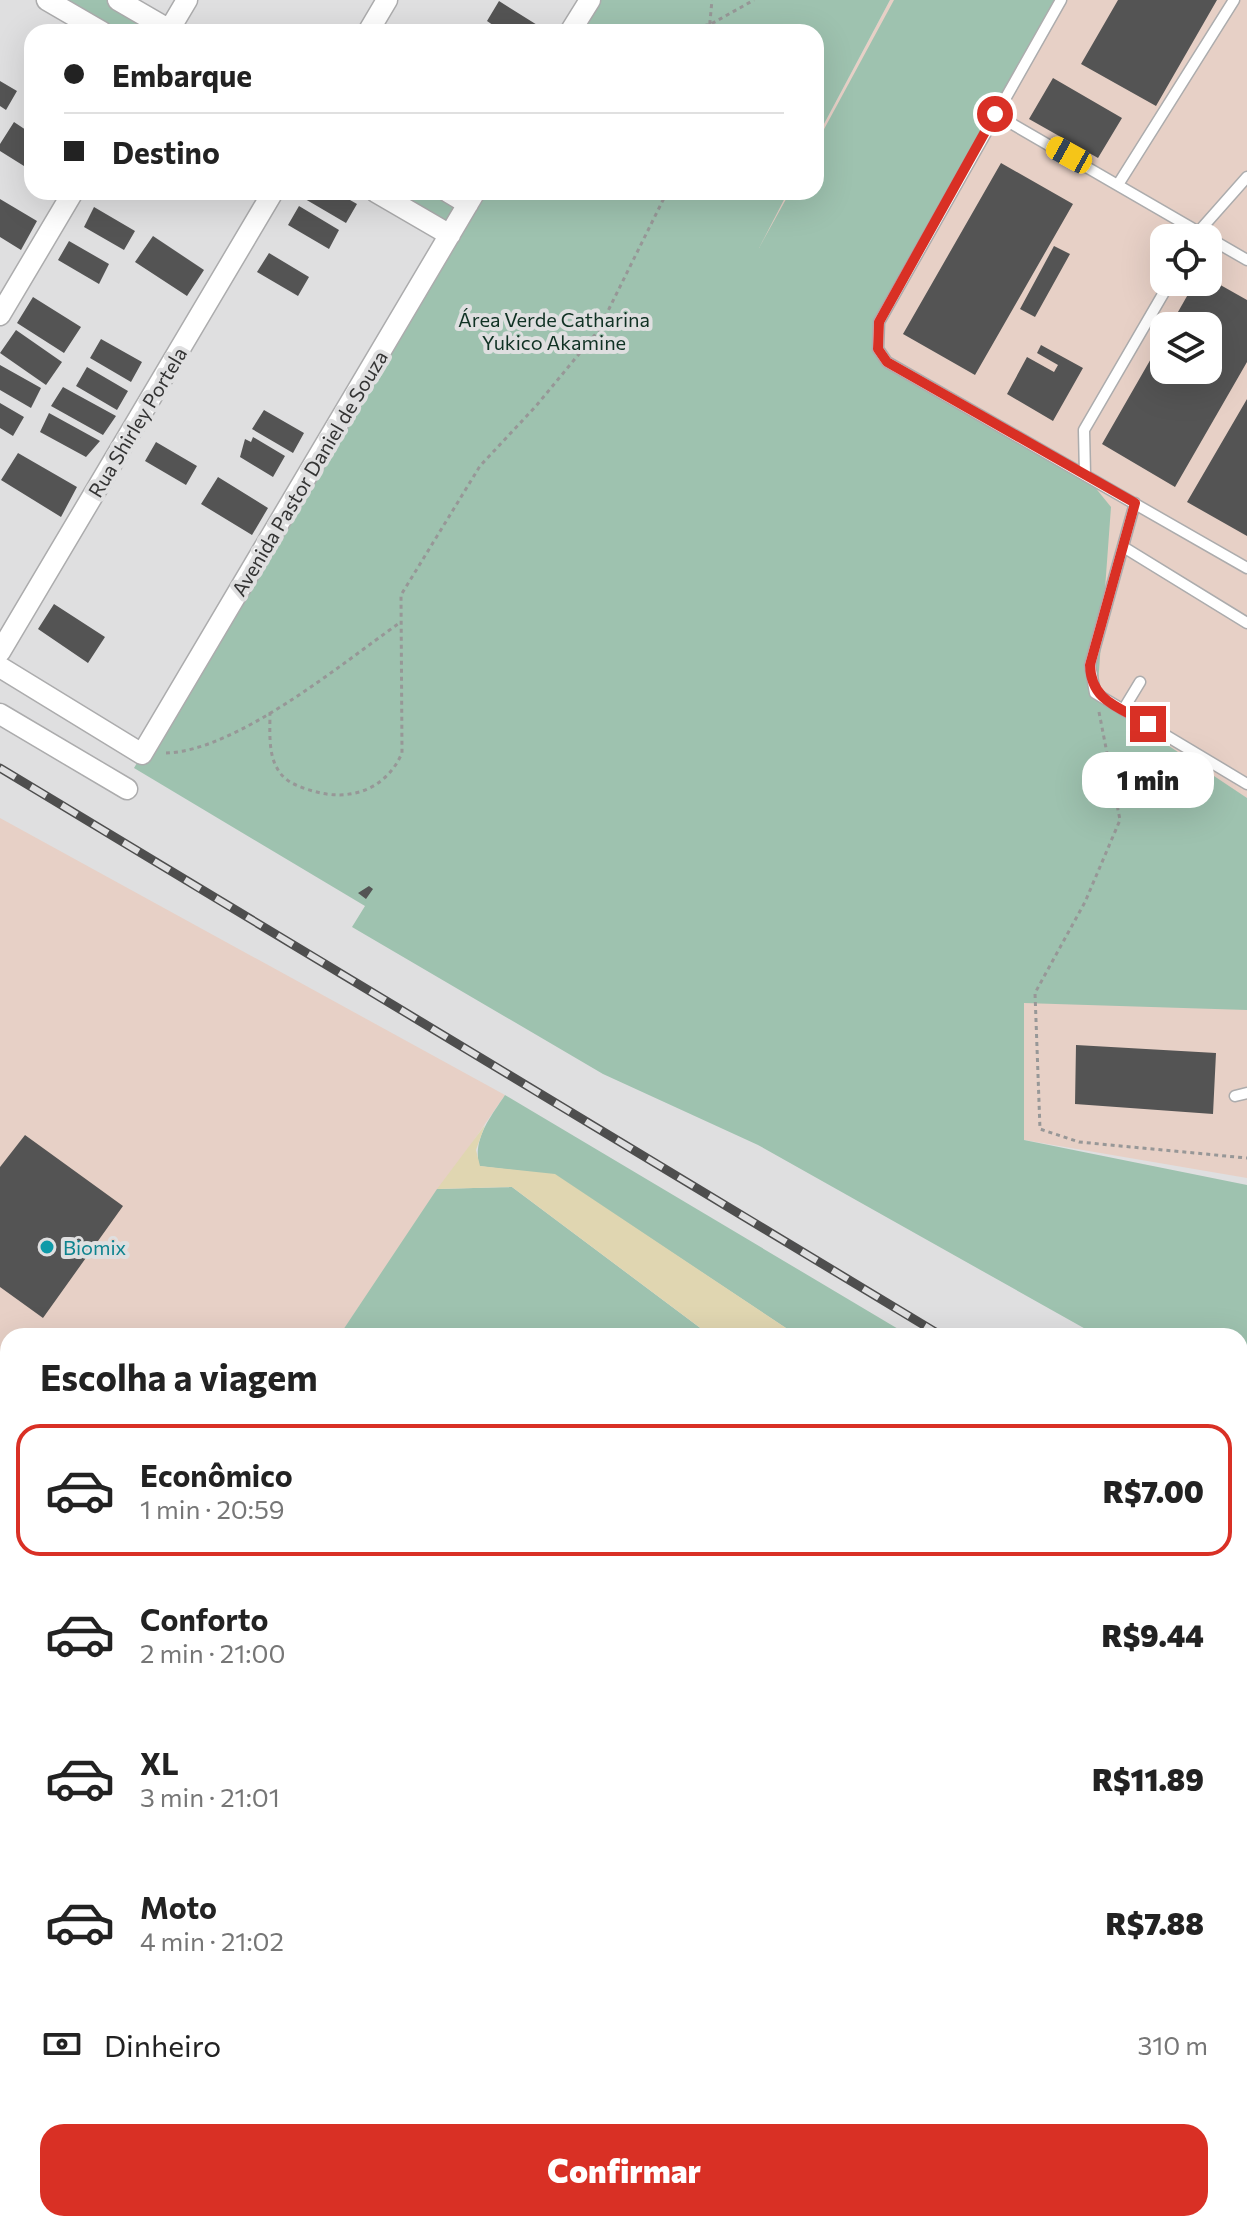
<!DOCTYPE html>
<html lang="pt">
<head>
<meta charset="utf-8">
<style>
	body { margin:0; font-family:Commissioner,sans-serif; background:#f6f6f6; color:#222; height:100vh; display:flex; flex-direction:column; font-size:30px; white-space:nowrap }
	* { box-sizing:border-box; margin:0 }
	p { font-size:26px; color:#767676 }
	.icon { flex:none; width:44px; height:44px; fill:none; stroke:currentColor; stroke-width:2; stroke-linecap:round; stroke-linejoin:round }
	.map { position:relative; flex:1; overflow:hidden }
	.drawer { position:absolute; left:0px; top:1328px; width:1248px; height:904px; display:flex; flex-direction:column; background:#fff; border-radius:24px 24px 0 0; box-shadow:0 8px 32px #0002 }
	.drawer>* { flex:none }
	.hud { position:absolute; left:24px; top:24px; width:800px; height:176px; border-radius:24px; box-shadow:0 8px 32px #0002; display:grid; align-content:center; height:176px; padding:0 40px; background:#fff }
	.tools { position:absolute; left:1150px; top:224px; display:grid; gap:16px }
	.tools a { display:grid; place-items:center; width:72px; height:72px; border-radius:16px; background:#fff; box-shadow:0 8px 32px #0002; font-size:40px }
	.end { position:absolute; width:36px; height:36px; margin:-18px; border:10px solid #d93025; background:#fff; box-shadow:0 0 0 4px #fff }
	.from { border-radius:50% }
	.bubble { position:absolute; height:56px; border-radius:24px; background:#fff; box-shadow:0 8px 32px #0002; font-size:26px; font-weight:800; line-height:56px; text-align:center }
	.car { position:absolute; width:24px; height:48px; margin:-24px -12px; border-radius:10px; box-shadow:0 0 6px 2px #0007; background:linear-gradient(#f5c518 24%,#345 0 40%,#f5c518 0 76%,#345 0 86%,#f5c518 0) }
	.hud b { display:flex; align-items:center; gap:28px; height:76px; font-size:30px }
	.hud b+b { border-top:2px solid #e0e0e0 }
	.hud i { width:20px; height:20px; background:#222 }
	ul { padding:0; list-style:none }
	li { display:flex; align-items:center; gap:24px; height:132px; margin:0 16px 12px; padding:0 24px; border:4px solid transparent; border-radius:24px }
	li div { flex:1 }
	li b { display:block; font-size:30px }
	li em { font-style:normal; font-weight:800 }
	li.selected { border-color:#d93025 }
	li>.icon { width:72px; height:72px; stroke-width:1.5 }
	h2 { padding:0 40px; font-size:36px; line-height:96px }
	.pay { display:flex; align-items:center; gap:20px; height:88px; padding:0 40px; font-size:30px }
	.pay p { margin-inline-start:auto }
	.primary-button { display:flex; gap:16px; margin-top:auto; padding:16px 40px }
	.primary-button a { flex:1; height:92px; border-radius:24px; background:#d93025; color:#fff; font-size:32px; font-weight:800; line-height:92px; text-align:center }
	.map>svg:first-child { display:block }
</style>
</head>
<body>
<div class="map">
<svg width="1247" height="2232" viewBox="0 0 1247 2232">
	<rect width="100%" height="100%" fill="#dfdfe0"/>
	<path fill="#e7d0c6" fill-rule="evenodd" d="M890,0h357v1178l-223,-38 -320,-790 84,-158h28v-53zM1164,238h44v44h-44zM1164,326h44v44h-44z
		M0,818l505,277 -166,241h-331v198l-8,-5z"/>
	<path fill="#9ec2af" d="M47,0h71l55,32h-71z
		M590,0h300l-74,139v-107h-245z
		M894,0h167l-185,334 11,28 198,113 26,32 -14,191 150,100v212l-223,-7v137l223,45v231l-7,-3v-77h-142l-340,-191 -155,-71 -251,-147 13,-21 -231,-138 315,-533 -73,-43h412l-29,56 31,-56h26v-48z
		M505,1095l405,241h-112l-243,-161 -76,-9c-6,-28 11,-48 26,-71z
		M512,1187l199,149h-372l98,-147z
		M0,1529l8,5v145l-8,-7z
		M1240,1532l7,4v84l-7,-4z
		M1240,1708l7,6v67l-7,-12z
		M8,1979v81l-8,8v-73z"/>
	<path fill="#e0d6b1" d="M485,1125l-9,25 4,16 75,8 243,162h-87l-199,-149 -75,2z
		M1240,1616l7,4v94l-7,-6z"/>
	<path fill="#80aeb7" d="M1240,1769l7,12v451h-1247v-164l8,-8v164h1232z"/>
	<path fill="#545454" d="M1118,0h99l-61,106 -75,-42z
		M499,1l43,27 -2,4h-37l-16,-11z
		M1053,78l69,40 -24,40 -69,-39z
		M0,81l17,10 -11,19 -6,-4z
		M14,122l18,12v37l-32,-20v-7z
		M1001,163l72,41 -98,171 -72,-41z
		M309,192h27l21,12 -11,19 -41,-24z
		M0,199l37,22 -16,29 -21,-13z
		M299,206l40,24 -10,19 -41,-24z
		M94,207l41,24 -11,19 -40,-23z
		M153,236l51,34 -17,26 -52,-34z
		M69,241l40,23 -10,20 -41,-24z
		M1054,246l16,8 -35,63 -15,-8z
		M269,253l40,24 -11,19 -41,-24z
		M1208,278l39,22v62l-72,125 -73,-43 62,-108v34h44v-44h-38l25,-44h13z
		M33,297l48,30 -17,26 -47,-30z
		M16,330l46,32 -16,23 -46,-32z
		M101,339l41,23 -11,20 -41,-24z
		M1041,345l42,23 -30,53 -46,-27 20,-37 27,15 4,-7 -21,-12z
		M0,365l41,23 -10,20 -31,-18z
		M87,367l41,24 -11,19 -41,-24z
		M63,387l53,29 -13,19 -52,-29z
		M1247,399v137l-60,-34z
		M0,403l24,14 -11,19 -13,-8z
		M264,410l40,23 -11,20 -41,-24z
		M49,413l51,28 -14,16 -46,-25z
		M253,437l32,19 -12,21 -33,-20 5,-18 6,3z
		M156,442l41,24 -11,19 -41,-24z
		M18,453l59,34 -16,30 -60,-37z
		M218,477l50,31 -16,27 -51,-31z
		M54,604l51,33 -17,26 -50,-34z
		M369,886l4,3 -7,10 -8,-6z
		M1076,1045l140,8 -3,61 -138,-10z
		M25,1135l98,71 -80,112 -43,-31v-120z"/>
	<g fill="none" stroke-linecap="round" stroke-linejoin="round">
		<g stroke="#acacad" stroke-width="13">
			<path id="service" d="M1061,0l-182,322 -1,27 9,13 360,206
				M995,114l252,146
				M1119,183l115,-183
				M1193,238l54,-61
				M1085,475l-1,-45 86,-148
				M1135,503l-45,162 5,28 152,91
				M1125,548l122,75
				M1123,710l17,-28
				M1235,1096l12,-3"/>
		</g>
		<g stroke="#acacad" stroke-width="23">
			<path id="minor" d="M47,0l55,32
				M118,0l55,32
				M168,32l19,-32
				M368,32l19,-32
				M570,32l20,-32
				M376,192l74,43
				M448,192l20,12
				M0,315l73,-123
				M0,652l273,-460
				M0,667l142,87 333,-562
				M0,714l127,75"/>
		</g>
		<path stroke="#979797" stroke-width="3" stroke-dasharray="4 4" stroke-linecap="butt" d="M681,32l30,-8 43,-24
			M709,32l3,-32
			M270,712c0,17 -2,41 7,56 7,14 22,19 36,23 36,11 73,-1 89,-38l-1,-158 79,-129 56,-60 62,-75 69,-139
			M1099,712l21,108 -35,82 -50,91 5,136 39,13 168,16
			M166,753c70,-2 174,-88 232,-129"/>
		<use href="#service" stroke="#fff" stroke-width="10"/>
		<use href="#minor" stroke="#fff" stroke-width="20"/>
		<g stroke="#4e4e4e" stroke-width="9">
			<path id="rail" d="M0,768l942,568
				M1240,1516l7,5"/>
		</g>
		<use href="#rail" stroke="#dfdfe0" stroke-width="6" stroke-dasharray="18" stroke-linecap="butt"/>
	</g>
	<g fill="none" stroke-linecap="round" stroke-linejoin="round">
		<path stroke="#d93025" stroke-width="10" d="M995,114l-116,208 -1,27 9,13 248,141 -45,162c1,37 30,42 58,59"/>
	</g>
	<circle fill="#0f9aa8" stroke="#dfdfe0" stroke-width="3" cx="47" cy="1247" r="8"/>
	<g text-anchor="middle" dominant-baseline="central" stroke-width="8" stroke-linejoin="round" paint-order="stroke">
		<g font-size="20" fill="#0f3123" stroke="#dfdfe0">
			<text x="554" y="319">Área Verde Catharina<tspan x="554" dy="23">Yukico Akamine</tspan></text>
		</g>
		<g font-size="20" fill="#333" stroke="#dfdfe0">
			<text transform="translate(137 422) rotate(-59)">Rua Shirley Portela</text>
			<text transform="translate(309 473) rotate(-59)">Avenida Pastor Daniel de Souza</text>
		</g>
		<g font-size="20" fill="#0d838f" stroke="#dfdfe0" text-anchor="start">
			<text x="63" y="1247">Biomix</text>
		</g>
	</g>
</svg>
<div class="tools">
<a><svg class="icon" aria-label="locate" viewBox="0 0 24 24"><circle cx="12" cy="12" r="6"/><path d="M12 2v4M12 18v4M2 12h4M18 12h4"/></svg></a>
<a><svg class="icon" aria-label="layers" viewBox="0 0 24 24"><path d="M12 4l9 5-9 5-9-5zM3 14l9 5 9-5"/></svg></a>
</div>
<i class="end from" style="left:995px;top:114px"></i>
<i class="end" style="left:1148px;top:724px"></i>
<div class="bubble" style="left:1082px;top:752px;width:132px">1 min</div>
<i class="car" style="left:1069px;top:155px;rotate:299deg"></i>
<div class="hud">
<b><i class="from"></i>Embarque</b>
<b><i></i>Destino</b>
</div>
<section class="drawer">
<h2>Escolha a viagem</h2>
<ul>
<li class="selected"><svg class="icon" aria-label="car" viewBox="0 0 24 24"><path d="M5 17H2v-5l4-1 3-4h7l3 4 3 1v5h-3M9 17h6M6 11h13"/><circle cx="7" cy="17" r="2"/><circle cx="17" cy="17" r="2"/></svg><div><b>Econômico</b><p>1 min · 20:59</p></div><em>R$7.00</em></li>
<li><svg class="icon" aria-label="car" viewBox="0 0 24 24"><path d="M5 17H2v-5l4-1 3-4h7l3 4 3 1v5h-3M9 17h6M6 11h13"/><circle cx="7" cy="17" r="2"/><circle cx="17" cy="17" r="2"/></svg><div><b>Conforto</b><p>2 min · 21:00</p></div><em>R$9.44</em></li>
<li><svg class="icon" aria-label="car" viewBox="0 0 24 24"><path d="M5 17H2v-5l4-1 3-4h7l3 4 3 1v5h-3M9 17h6M6 11h13"/><circle cx="7" cy="17" r="2"/><circle cx="17" cy="17" r="2"/></svg><div><b>XL</b><p>3 min · 21:01</p></div><em>R$11.89</em></li>
<li><svg class="icon" aria-label="car" viewBox="0 0 24 24"><path d="M5 17H2v-5l4-1 3-4h7l3 4 3 1v5h-3M9 17h6M6 11h13"/><circle cx="7" cy="17" r="2"/><circle cx="17" cy="17" r="2"/></svg><div><b>Moto</b><p>4 min · 21:02</p></div><em>R$7.88</em></li>
</ul>
<div class="pay"><svg class="icon" aria-label="cash" viewBox="0 0 24 24"><path d="M3 7h18v10H3z"/><circle cx="12" cy="12" r="2"/></svg>Dinheiro<p>310 m</p></div>
<div class="primary-button"><a>Confirmar</a></div>
</section>
</div>
</body>
</html>
